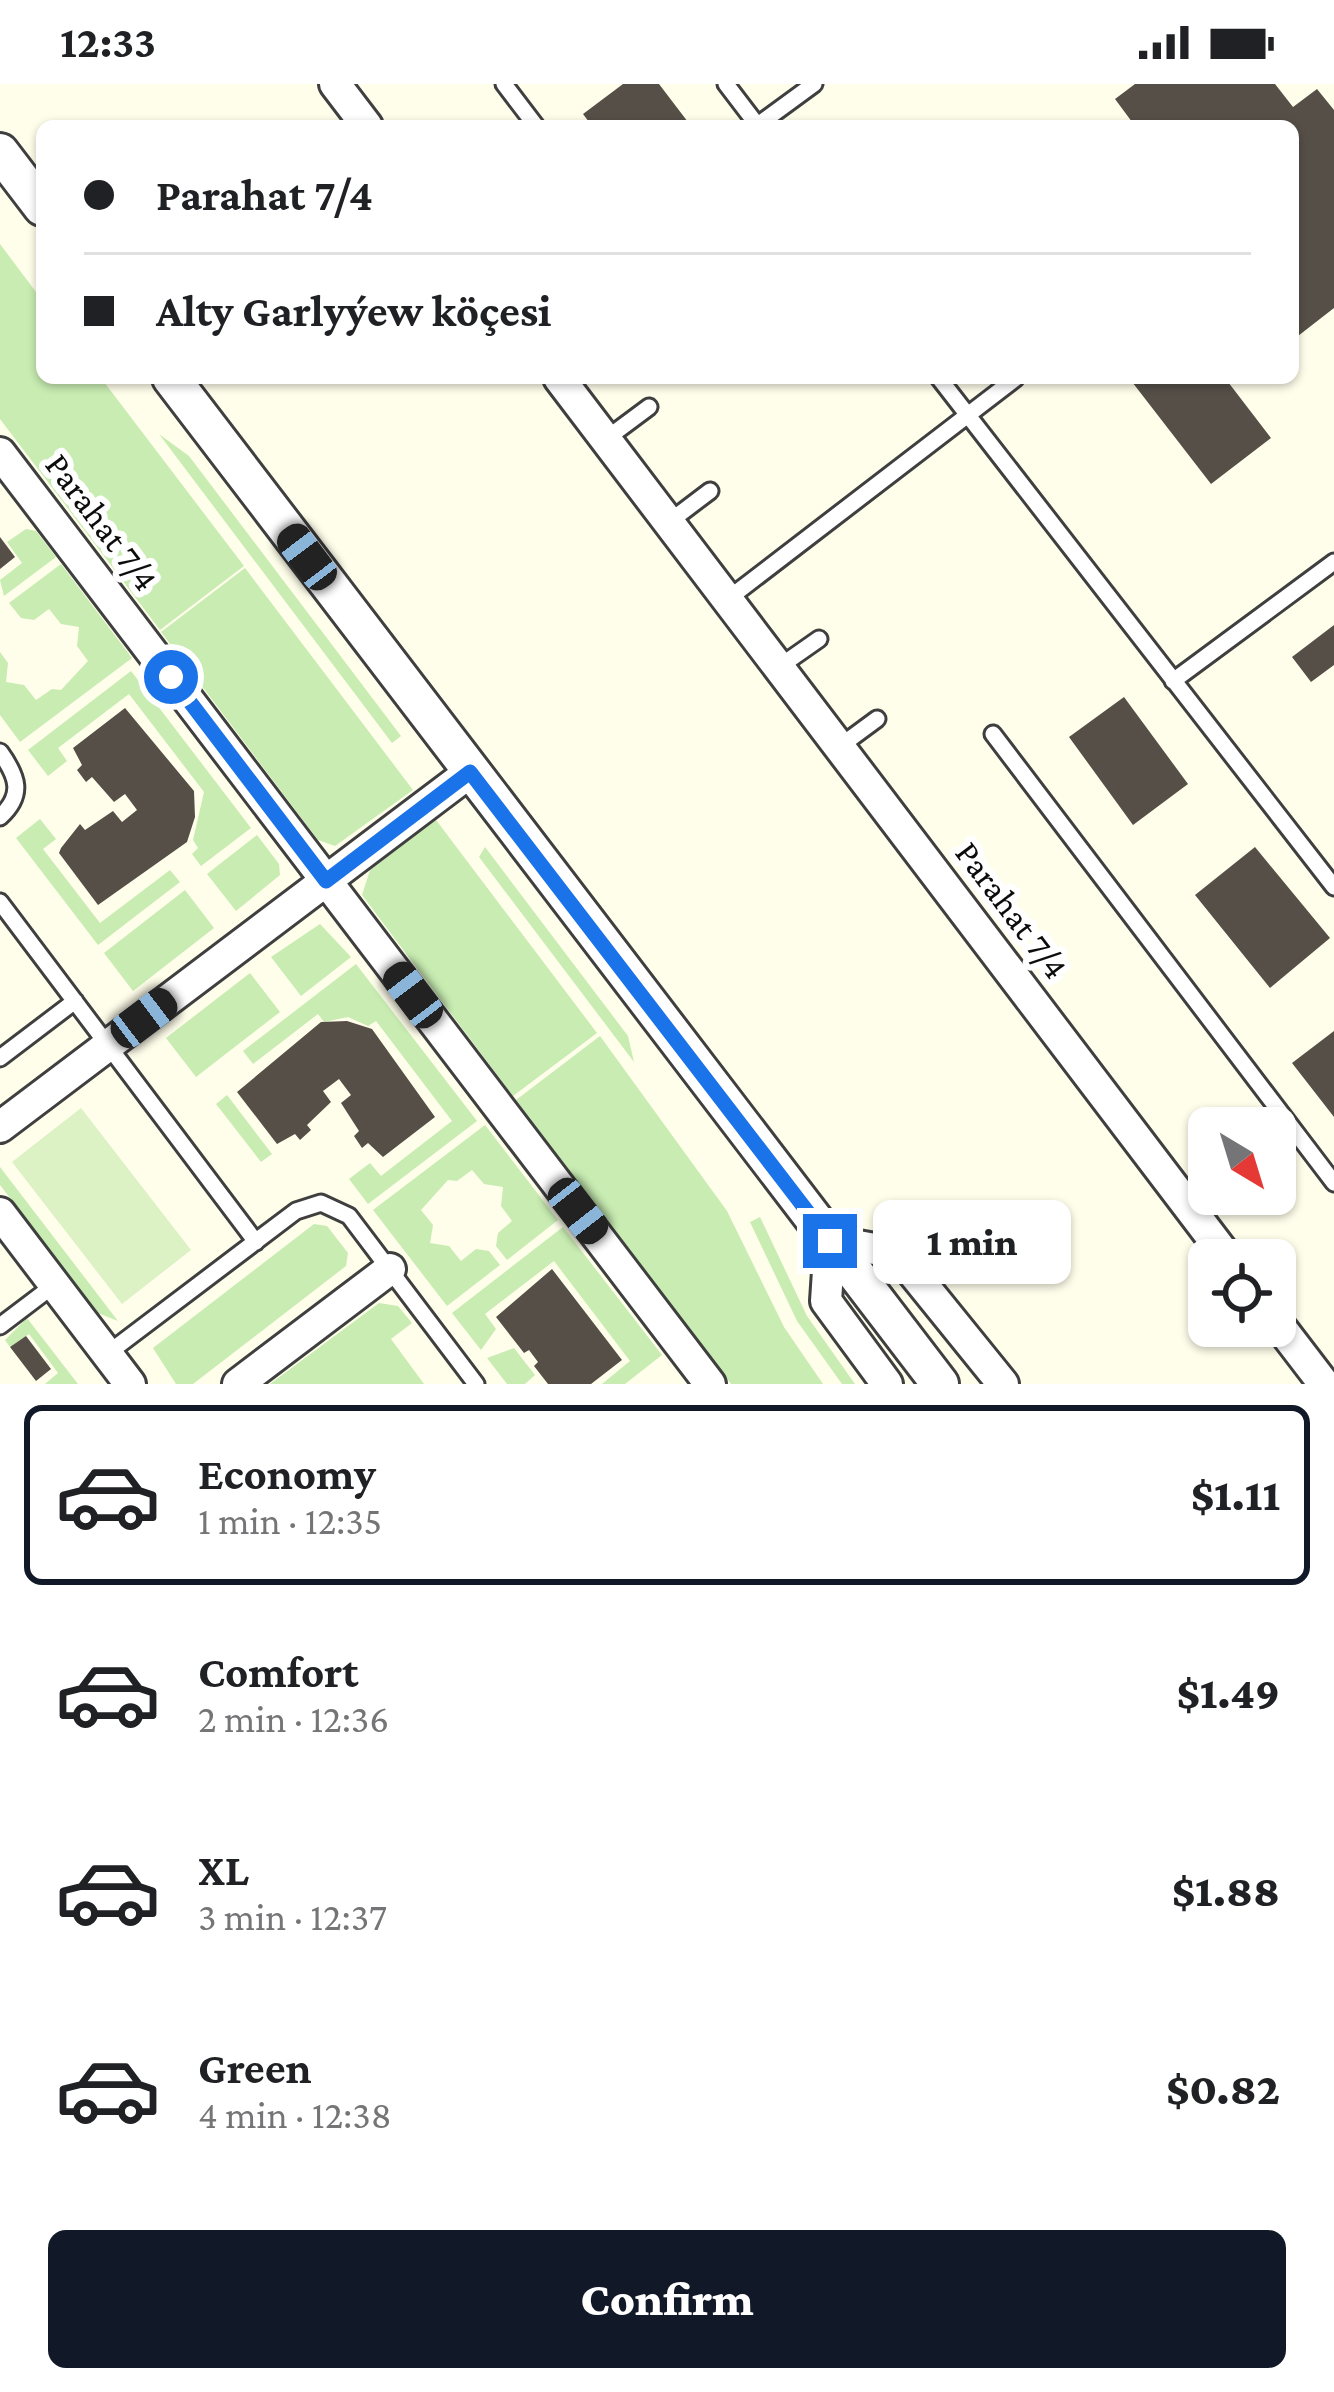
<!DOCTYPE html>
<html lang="en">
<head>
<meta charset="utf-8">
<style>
	body { margin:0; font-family:"Crimson Pro",serif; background:#f6f6f6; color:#202124; height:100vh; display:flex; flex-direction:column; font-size:45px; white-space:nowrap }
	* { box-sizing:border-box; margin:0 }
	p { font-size:39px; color:#757577 }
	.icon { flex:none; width:66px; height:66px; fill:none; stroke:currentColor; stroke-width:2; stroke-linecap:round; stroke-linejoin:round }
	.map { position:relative; height:1300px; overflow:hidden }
	.panel { display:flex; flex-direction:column; background:#fff; flex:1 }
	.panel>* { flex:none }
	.banner { position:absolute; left:36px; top:36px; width:1263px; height:264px; border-radius:18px; box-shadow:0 3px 9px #0004; display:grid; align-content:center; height:264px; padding:0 48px; background:#fff }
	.needle { width:78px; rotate:142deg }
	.controls { position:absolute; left:1188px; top:1023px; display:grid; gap:24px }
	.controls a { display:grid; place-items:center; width:108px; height:108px; border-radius:18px; background:#fff; box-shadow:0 3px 9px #0004; font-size:60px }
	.end { position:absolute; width:54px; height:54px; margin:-27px; border:15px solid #1a73e8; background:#fff; box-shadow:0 0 0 6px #fff }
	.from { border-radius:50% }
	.bubble { position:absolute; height:84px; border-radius:18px; background:#fff; box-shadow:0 3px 9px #0004; font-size:39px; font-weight:800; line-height:84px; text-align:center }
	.car { position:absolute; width:36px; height:72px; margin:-36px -18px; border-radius:15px; box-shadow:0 0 9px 3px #0007; background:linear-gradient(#222 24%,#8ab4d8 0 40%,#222 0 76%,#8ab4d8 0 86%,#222 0) }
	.banner b { display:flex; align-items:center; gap:42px; height:114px; font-size:45px }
	.banner b+b { border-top:3px solid #e0e0e0 }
	.banner i { width:30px; height:30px; background:#202124 }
	ul { padding:21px 0 0; list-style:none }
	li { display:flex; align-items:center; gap:36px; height:180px; margin:0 24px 18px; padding:0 24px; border:6px solid transparent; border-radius:18px }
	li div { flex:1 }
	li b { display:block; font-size:45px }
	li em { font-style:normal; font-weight:800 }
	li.selected { border-color:#111827 }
	li>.icon { width:108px; height:108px; stroke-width:1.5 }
	.primary-button { display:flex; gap:24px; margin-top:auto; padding:24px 48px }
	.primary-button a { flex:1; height:138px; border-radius:18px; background:#111827; color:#fff; font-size:48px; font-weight:800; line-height:138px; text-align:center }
	.status { display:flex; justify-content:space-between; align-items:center; height:84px; padding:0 60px; background:#fff; direction:ltr }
	.status svg { height:33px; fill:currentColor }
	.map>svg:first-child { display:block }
</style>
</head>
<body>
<div class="status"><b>12:33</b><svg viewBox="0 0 49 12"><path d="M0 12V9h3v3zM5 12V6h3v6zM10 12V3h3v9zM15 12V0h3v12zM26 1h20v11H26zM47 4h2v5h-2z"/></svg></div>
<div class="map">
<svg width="1334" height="1300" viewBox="0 0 1334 1300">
	<rect width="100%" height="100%" fill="#fffeeb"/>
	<path fill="#c8ecb2" d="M0,160l42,56v78h59l143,188 -84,64 -160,-211z
		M159,350l30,22 212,280 -9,7z
		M26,445l10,2 20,26 -52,39 -4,-16 22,-17 -15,-21z
		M61,480l71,94 -112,84 -20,-27v-63l8,11 -2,19 18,3 12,15 16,-11 9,1 27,-29 -11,-15 2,-19 -18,-3 -12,-15 -15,11 -13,-2 -12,-15z
		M245,484l168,222 -78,56 -17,-6 -157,-208z
		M131,587l120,157 -50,38 -9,-12 6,-6 -5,-8 11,-48 -75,-98 -71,54 9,13 -19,15 -20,-26z
		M40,735l16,20 -13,10 57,74 70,-53 10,12 -82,63 -82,-107z
		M436,736l161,213 -84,63 -151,-201 8,-25z
		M257,751l22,29 1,11 -44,36 -29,-37z
		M485,763l143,189 6,26 -155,-205z
		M185,806l29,38 -81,63 -29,-38z
		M320,840l31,33 -50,39 -30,-39z
		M356,880l121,157 -109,83 -19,-25 21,-16 11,13 71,-55 -76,-100 -8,5 -20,-9 -24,5 -6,-8 -65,50 -10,-13z
		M250,889l30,39 -84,65 -30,-39z
		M600,952l127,175 57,116 39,57h-92l-215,-284z
		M227,1011l45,59 -11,8 -45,-58z
		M485,1041l73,95 -51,40 -11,-14 2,-13 14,-12 -11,-15 2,-19 -19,-3 -12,-14 -15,11 -9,-1 -27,30 12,15 -3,18 19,3 12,15 15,-12 13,2 11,14 -53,41 -74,-96z
		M0,1083l118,154 -20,-8 -98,-128z
		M760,1133l47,99 48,68h-13l-45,-63 -47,-99z
		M314,1140l13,2 21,27 -2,13 -153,118h-17l-23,-36z
		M563,1143l99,128 -37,29h-23l28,-23 -76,-100 -69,53 11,15 -15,21 -29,-37z
		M379,1219l19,3 14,17 -21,16 33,45h-154z
		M27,1234l51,66h-33l13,-11 -29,-39 -19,13 -5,-7z
		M514,1264l21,27 -10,9h-18l-20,-26z"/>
	<path fill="#dcf2c5" d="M81,1024l110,142 -69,54 -110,-142z"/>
	<path fill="#564f48" d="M623,0h36l32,42h-99l-9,-12z
		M1135,0h140l18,23 24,-18 17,21v198l-36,28 -5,-6v-204h-158l-20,-27z
		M1129,294h96l46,60 -60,46z
		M0,453l15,20 -15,12z
		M1334,541v40l-23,17 -19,-25z
		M1124,613l64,87 -55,41 -64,-88z
		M125,624l69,83 1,26 -8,25 -89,63 -39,-52 2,-5 19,-24 5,6 28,-19 9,11 15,-12 -12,-16 -11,8 -22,-25 -6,5 -9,-12 5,-5 -9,-17z
		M1255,763l75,91 -60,50 -75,-93z
		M347,937l25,8 63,88 -52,40 -15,-14 -6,5 -8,-12 5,-5 -18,-28 10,-8 -12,-16 -16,12 8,11 -24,23 4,5 -11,10 -5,-6 -18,10 -40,-52 84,-70z
		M1334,947v86l-42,-54z
		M552,1185l70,91 -31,24h-43l-14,-18 4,-4 -9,-12 -5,3 -28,-36z
		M26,1252l25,33 -15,12 -26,-34z"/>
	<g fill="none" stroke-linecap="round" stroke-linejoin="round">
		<g stroke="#3f3f3f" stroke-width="21">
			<path id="service" d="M504,0l32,42
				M726,0l32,42
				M758,41l56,-41
				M939,294l395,509
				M606,355l43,-32
				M669,438l41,-31
				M728,515l288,-221
				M779,583l40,-28
				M1173,597l161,-119
				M993,650l341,449
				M839,663l38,-28
				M0,668c18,25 24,43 0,65
				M0,818l256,340
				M0,974l75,-57
				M0,1242l54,-41
				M107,1270l189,-143 25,-8 28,13 127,168"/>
		</g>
		<g stroke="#3f3f3f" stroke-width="36">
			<path id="minor" d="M335,0l32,42
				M559,294l670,882
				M0,369l710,931
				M0,1043l470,-355
				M0,1129l130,171
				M1275,1236l49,64
				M238,1300l152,-115
				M887,1300l-61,-83 4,-60 67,12 106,131"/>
		</g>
		<g stroke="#3f3f3f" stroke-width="42">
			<path id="tertiary" d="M0,68l42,55
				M171,294l769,1006"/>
		</g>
		<use href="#service" stroke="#fff" stroke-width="15"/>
		<use href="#minor" stroke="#fff" stroke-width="30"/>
		<use href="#tertiary" stroke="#fff" stroke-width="36"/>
	</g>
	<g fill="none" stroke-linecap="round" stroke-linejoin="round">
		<path stroke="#1a73e8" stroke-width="15" d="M171,593l155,204 144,-109 360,469"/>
	</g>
	<g text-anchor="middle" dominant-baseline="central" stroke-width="12" stroke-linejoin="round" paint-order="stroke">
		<g font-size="36" fill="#0c0c0c" stroke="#fff">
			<text transform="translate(102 438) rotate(53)">Parahat 7/4</text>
			<text transform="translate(1012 826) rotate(53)">Parahat 7/4</text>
		</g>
	</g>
</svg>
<div class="controls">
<a><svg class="needle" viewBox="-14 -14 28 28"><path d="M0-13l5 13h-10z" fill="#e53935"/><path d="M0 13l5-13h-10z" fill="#757577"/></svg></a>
<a><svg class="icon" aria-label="locate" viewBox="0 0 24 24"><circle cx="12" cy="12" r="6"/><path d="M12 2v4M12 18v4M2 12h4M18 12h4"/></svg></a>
</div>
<i class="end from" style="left:171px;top:593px"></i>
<i class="end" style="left:830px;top:1157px"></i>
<div class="bubble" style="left:873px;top:1116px;width:198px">1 min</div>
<i class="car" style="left:307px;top:473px;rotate:323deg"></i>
<i class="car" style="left:413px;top:911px;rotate:323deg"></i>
<i class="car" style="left:144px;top:934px;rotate:53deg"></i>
<i class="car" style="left:578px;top:1127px;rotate:142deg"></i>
<div class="banner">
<b><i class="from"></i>Parahat 7/4</b>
<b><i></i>Alty Garlyýew köçesi</b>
</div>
</div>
<section class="panel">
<ul>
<li class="selected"><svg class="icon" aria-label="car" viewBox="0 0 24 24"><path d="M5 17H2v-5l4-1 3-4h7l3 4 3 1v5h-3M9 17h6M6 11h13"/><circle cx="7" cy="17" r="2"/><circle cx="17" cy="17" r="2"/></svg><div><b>Economy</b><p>1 min · 12:35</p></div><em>$1.11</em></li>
<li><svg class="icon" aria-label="car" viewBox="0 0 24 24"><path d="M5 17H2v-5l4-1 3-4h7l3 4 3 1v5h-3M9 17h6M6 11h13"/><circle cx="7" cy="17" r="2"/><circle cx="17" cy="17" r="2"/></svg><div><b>Comfort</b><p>2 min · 12:36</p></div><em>$1.49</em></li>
<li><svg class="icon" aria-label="car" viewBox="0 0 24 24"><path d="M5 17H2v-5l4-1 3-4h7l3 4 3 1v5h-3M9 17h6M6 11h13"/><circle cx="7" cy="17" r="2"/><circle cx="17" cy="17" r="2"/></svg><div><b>XL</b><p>3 min · 12:37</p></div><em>$1.88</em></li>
<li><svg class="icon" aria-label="car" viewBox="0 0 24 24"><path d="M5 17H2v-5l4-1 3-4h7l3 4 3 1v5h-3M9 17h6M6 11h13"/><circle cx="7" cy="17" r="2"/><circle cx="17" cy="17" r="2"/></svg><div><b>Green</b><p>4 min · 12:38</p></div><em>$0.82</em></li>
</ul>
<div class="primary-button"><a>Confirm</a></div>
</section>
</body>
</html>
